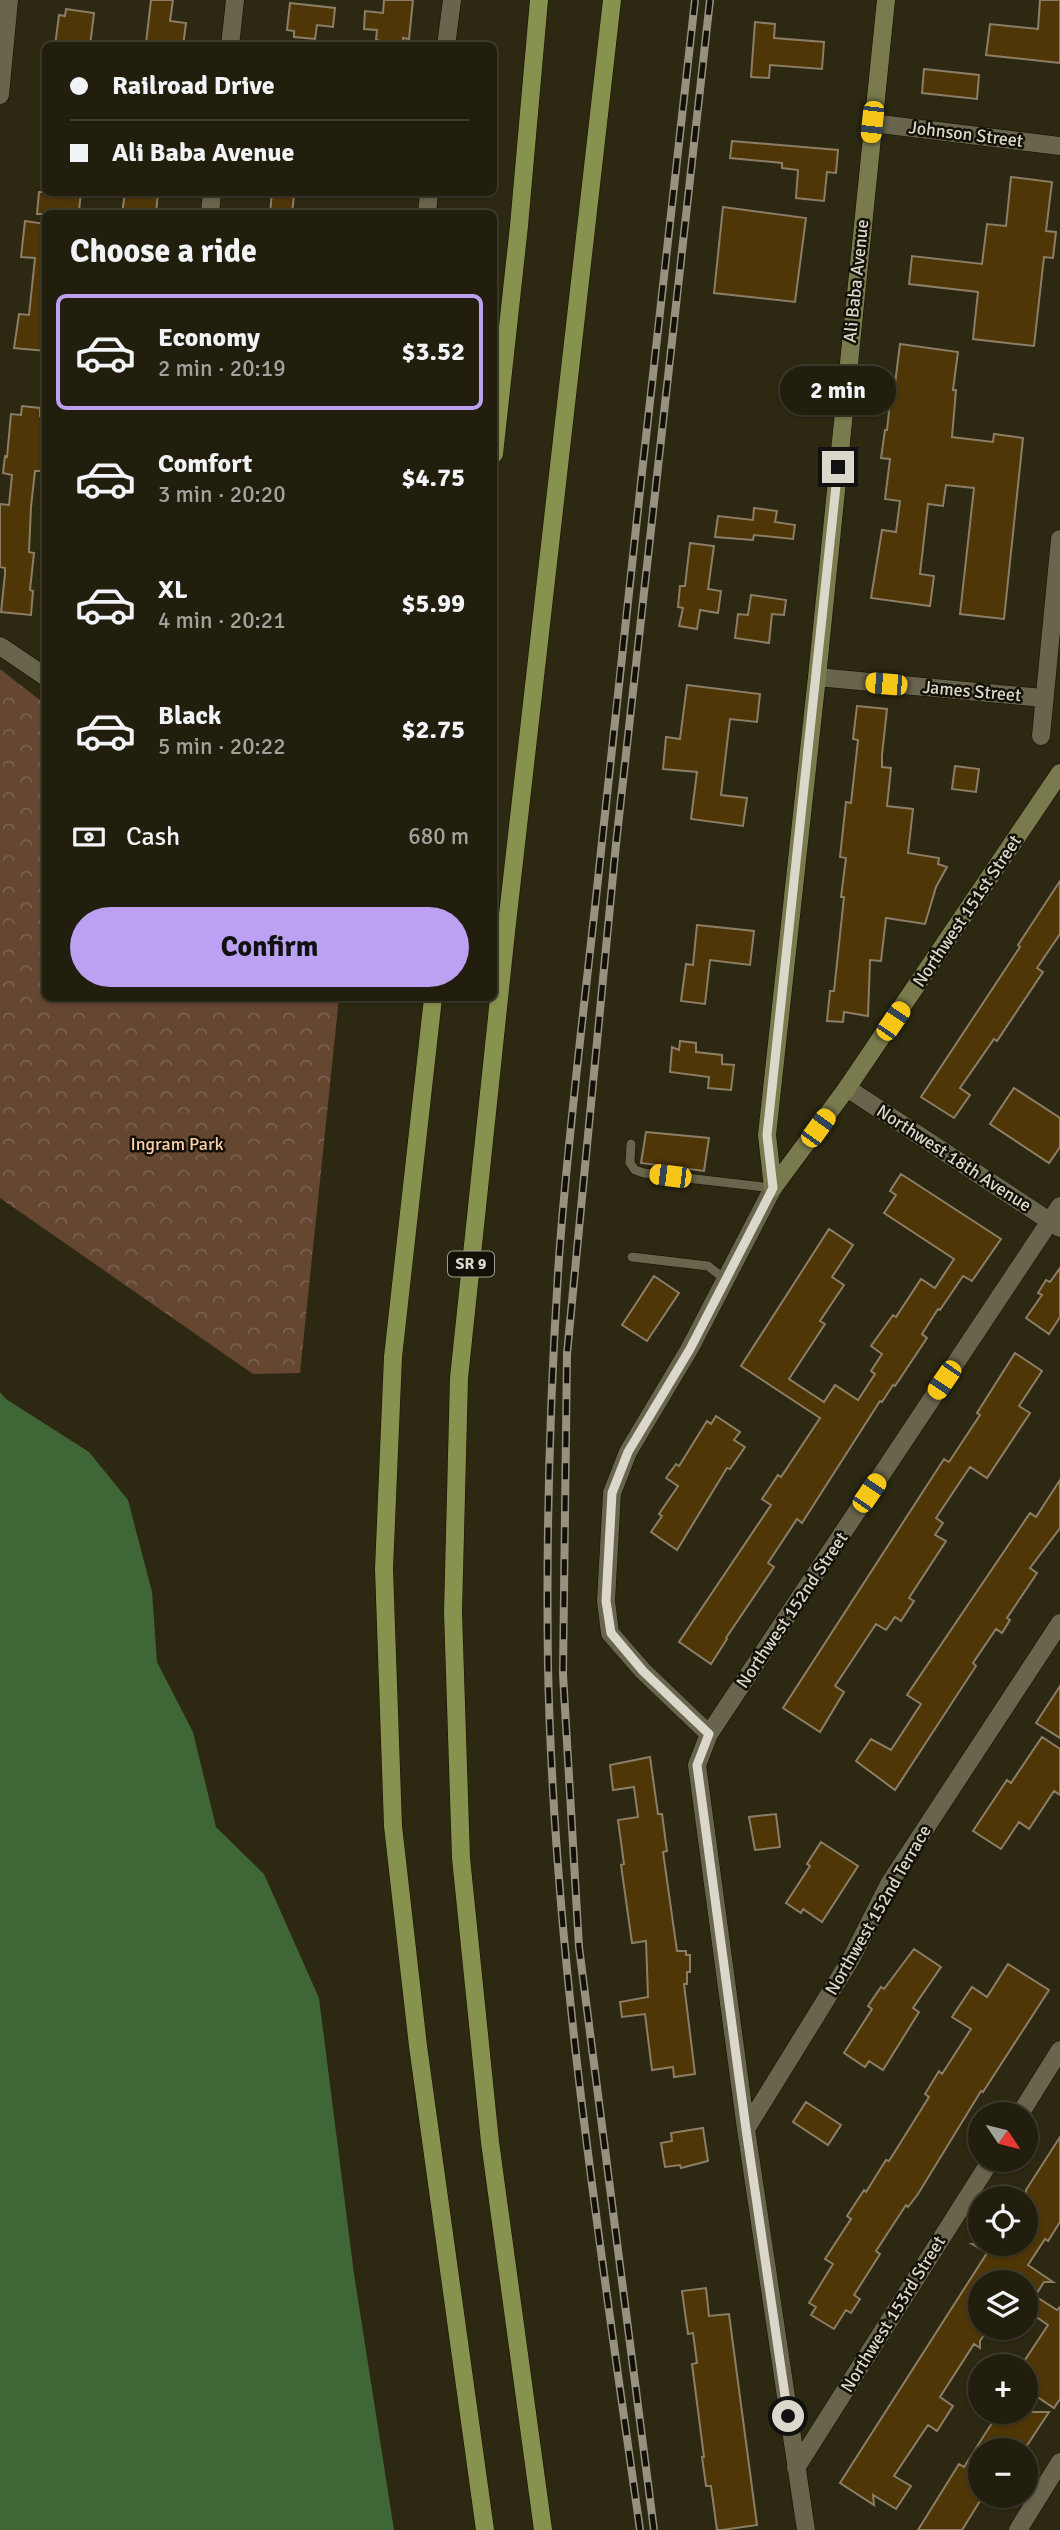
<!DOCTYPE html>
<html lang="en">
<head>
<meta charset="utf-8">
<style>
	body { margin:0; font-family:Signika,sans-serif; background:#2d2b1b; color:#f1f3f6; height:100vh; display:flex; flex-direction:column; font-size:26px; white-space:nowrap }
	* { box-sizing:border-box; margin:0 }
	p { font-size:23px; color:#a2a29d }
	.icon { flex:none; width:38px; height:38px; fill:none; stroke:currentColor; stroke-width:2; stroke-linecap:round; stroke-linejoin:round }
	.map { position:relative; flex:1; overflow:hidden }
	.sheet { position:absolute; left:42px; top:210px; width:455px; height:791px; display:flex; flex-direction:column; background:#211e0d; border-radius:10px; box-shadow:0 2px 5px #0004,0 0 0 2px #3e3c2e }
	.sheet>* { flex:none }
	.top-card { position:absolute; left:42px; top:42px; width:455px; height:154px; border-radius:10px; box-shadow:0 2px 5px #0004,0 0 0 2px #3e3c2e; display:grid; align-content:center; height:154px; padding:0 28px; background:#211e0d }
	.needle { width:46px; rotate:125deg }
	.buttons { position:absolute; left:968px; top:2102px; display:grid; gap:14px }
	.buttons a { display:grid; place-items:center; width:70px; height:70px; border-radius:50%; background:#211e0d; box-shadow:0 2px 5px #0004,0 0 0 2px #3e3c2e; font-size:35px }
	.end { position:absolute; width:32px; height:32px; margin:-16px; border:9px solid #dad8ca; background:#111; box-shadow:0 0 0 4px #111 }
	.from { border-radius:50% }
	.bubble { position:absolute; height:49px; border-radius:24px; background:#211e0d; box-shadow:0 2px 5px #0004,0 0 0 2px #3e3c2e; font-size:23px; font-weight:700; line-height:49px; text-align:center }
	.car { position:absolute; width:21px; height:42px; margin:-21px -10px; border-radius:9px; box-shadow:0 0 5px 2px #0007; background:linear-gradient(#f5c518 24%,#345 0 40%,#f5c518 0 76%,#345 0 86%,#f5c518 0) }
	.top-card b { display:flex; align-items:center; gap:24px; height:66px; font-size:26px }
	.top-card b+b { border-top:2px solid #3e3c2e }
	.top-card i { width:18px; height:18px; background:#f1f3f6 }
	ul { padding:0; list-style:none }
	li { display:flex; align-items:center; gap:21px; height:116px; margin:0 14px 10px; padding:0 14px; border:4px solid transparent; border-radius:10px }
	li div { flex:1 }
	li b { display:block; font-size:26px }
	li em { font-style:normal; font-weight:700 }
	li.selected { border-color:#bca0f2 }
	li>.icon { width:63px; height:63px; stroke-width:1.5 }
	h2 { padding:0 28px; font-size:32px; line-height:84px }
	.pay { display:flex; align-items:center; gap:18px; height:77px; padding:0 28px; font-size:26px }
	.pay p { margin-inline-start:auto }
	.cta { display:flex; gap:14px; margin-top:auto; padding:14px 28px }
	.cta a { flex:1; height:80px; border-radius:42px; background:#bca0f2; color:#111; font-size:28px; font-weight:700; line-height:80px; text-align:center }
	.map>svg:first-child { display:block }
</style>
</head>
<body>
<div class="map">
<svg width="1060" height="2530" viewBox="0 0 1060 2530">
	<defs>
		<pattern id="park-crowns" width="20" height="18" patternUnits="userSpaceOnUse" patternTransform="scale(1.75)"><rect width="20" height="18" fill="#644631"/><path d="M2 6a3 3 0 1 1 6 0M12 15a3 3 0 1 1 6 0" fill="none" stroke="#7a604e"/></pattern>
	</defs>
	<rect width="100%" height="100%" fill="#2c2811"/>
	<path fill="url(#park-crowns)" d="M0,669l45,35 1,294h293l-39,375 -47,1 -253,-176z"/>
	<path fill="#3f6636" d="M0,1392l6,7 83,53 39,48 24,92 5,70 36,70 23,95 48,47 55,124 35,276 40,256h-394z"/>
	<path fill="#4f3607" stroke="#8c7d66" stroke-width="2" d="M151,0h22l-3,21 16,2 -3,23 -37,-3z
		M384,0h29l-4,39 -6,-1v8h-23l1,-5 -5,-1 1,-10 -13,-1 1,-18 18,2z
		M1040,0h20v63l-74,-8 4,-31 48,5z
		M290,3l45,5 -2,19 -16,-2 -2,14 -21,-2v-6l-7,-1z
		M66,9l28,4 -4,33h-35l4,-31 6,1z
		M755,22l20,2 -1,14 50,4 -2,27 -52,-4 -1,13 -18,-1z
		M924,69l55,6 -2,24 -55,-6z
		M732,141l106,9 -2,23 -9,-1 -3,29 -28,-3 2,-28 -16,-2v-5l-52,-5z
		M1011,177l41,5 -6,49 10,1 -3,26 -9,-1 -10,89 -61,-7 5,-47 -69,-8 3,-28 70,8 5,-40 19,2z
		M39,192h42l-2,19 -13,-2v5h-29z
		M125,192h33l-2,22h-34z
		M272,192l22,3 -2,19h-22z
		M723,207l83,11 -11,84 -81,-9z
		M25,221l21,3v127l-32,-3 5,-34 10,1 6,-57 -14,-1z
		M900,344l58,8 -5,38h3l-4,47 41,5 1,-8 29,4 -19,181 -44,-5 14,-126 -28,-3 -3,21 -15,-2 -8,70 14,2 -4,30 -59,-8 11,-68 14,2 4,-31 -15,-2 5,-40 -9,-1 4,-28h2l5,-46h3z
		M22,406l18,2v8l6,1 -5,54h-6l-4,36 -2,45 5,1 -4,37 3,1 -2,24 -30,-3 4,-38v-6l-5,-1v-63l9,1 3,-30 -9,-2 2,-17 2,1 4,-43 10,1z
		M754,508l23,3 -2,11 20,3 -2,14 -39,-4 -1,5 -38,-3 3,-21 35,4z
		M690,543l24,3 -6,43 13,2 -3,22 -18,-3 -3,19 -18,-3 4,-18 -5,-1 2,-21h5z
		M751,595l35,5 -2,15 -12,-1 -3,29 -34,-5 3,-24 10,1z
		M687,685l73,9 -3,28 -27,-3 -9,76 26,3 -4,28 -52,-7 6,-47 -34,-3 3,-32 14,2z
		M857,706l30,3 -5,46v12l9,1 -4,38 26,3 -5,44 31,5 -1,6 9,3 -11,20 -11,37 -39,-6 -5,43 -11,-1 -2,56 -24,-4 -1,10 -16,-1 3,-30h4l10,-94h-3l5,-39 -6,-1 6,-55 5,1 7,-63 -5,-1z
		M955,766l24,3 -3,23 -24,-3z
		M1060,881v53l-23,34 6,4 -46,69 -3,-2 -34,49 10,7 -16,23 -33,-21 99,-150 -2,-2z
		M697,925l57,6 -4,34 -40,-5 -5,44 -24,-3 5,-37 7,1z
		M680,1041l16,2v9l26,3v9l12,1 -3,25 -23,-2 1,-11 -39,-5 2,-25 7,3z
		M1014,1088l46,30v29l-11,16 -59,-39z
		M646,1132l63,6 -5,33 -63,-8z
		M901,1174l100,65 -29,42 -9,-5 -23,34 -2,-1 -16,25 5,4 -32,48 -2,-1 -11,17 -2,-1 -78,122 -5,-4 -29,44 6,4 -48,71 1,1 -16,25 -32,-22 92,-137 -9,-6 16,-24 3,2 39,-59 -79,-52 88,-137 24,16 -21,32 12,8 -24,36 5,3 -36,55 35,23 11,-17 23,15 17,-26 -4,-3 11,-17 -11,-8 22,-31 3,2 25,-38 14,9 19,-29 -70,-46 12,-18 -6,-4z
		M1060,1268v49l-11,17 -23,-16 16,-23 -4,-2 8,-13 4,2z
		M654,1276l25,17 -32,48 -25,-16z
		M1015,1353l27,18 -23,35 11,7 -43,65 -17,-11 -34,51 7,5 -8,12 11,6 -37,57 5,3 -13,20 -6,-4 -9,13 -10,-6 -41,62 9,6 -24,40 -37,-24 161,-249 5,3 31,-47 -3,-2z
		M716,1416l24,16 -6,8 11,7 -15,22 -3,-1 -50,82 -26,-18 11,-16 -3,-2 19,-28 -12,-8 10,-14 3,2 28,-45 4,3z
		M1060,1480v48l-30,40 7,5 -30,45 3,2 -8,13 -6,-4 -23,34 3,3 -81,124 -39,-29 15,-22 20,11 30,-46 -14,-9 123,-182 6,4z
		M1060,1686v52l-24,-15z
		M1042,1737l18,12v46l-6,-4 -25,38 -10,-7 -18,27 -28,-18 34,-51 4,3z
		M650,1757l8,57h4l5,37 -4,1 14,99h9v4h4v17h-3v12h-3l11,90 -21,3 -1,-10 -21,3 -7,-56 -23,3 -2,-15 28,-5 -2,-56 -14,2 -11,-78 3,-1 -6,-44 20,-3 -4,-30 -21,3 -3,-25z
		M776,1814l4,33 -25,3 -6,-33z
		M821,1842l37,24 -36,56 -19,-13 -2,4 -15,-10 24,-37 -3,-2z
		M914,1949l27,18 -28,41 6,4 -36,58 -14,-9 -4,6 -21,-14 28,-44 -4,-3 13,-19 3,2z
		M1008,1964l41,26 -66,102 -2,-1 -63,103 -10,13 -2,-2 -30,46 4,3 -26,41 6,4 -9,14 -5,-3 -12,19 -23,-14 5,-8 -7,-4 24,-39 -8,-5 26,-40 -4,-3 17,-26 2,2 20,-32 3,1 40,-64 -4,-3 14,-23 3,3 29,-45 -19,-12 20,-30 15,10z
		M806,2102l35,23 -13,20 -35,-23z
		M703,2128l5,33 -27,7 -1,-3 -15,2 -4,-24 11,-2 -1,-8z
		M1060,2137v85l-12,19 -3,-2 -17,26 25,17h-9l-9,14 22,14 3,-3v92l-6,9 -27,-18 9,-13 -10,-7v-4h-5l27,-41 -22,-15v-28h-46v21l-7,8 7,5v12h9l-9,13v7l-6,-4 -34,53 13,9 -16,25 -9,-6 -34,51 17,10 -15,23 -23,-14 1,10 -34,-22 147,-230 -15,-9h54v-54z
		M706,2288l3,28 20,-2 28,211 -35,5h-5l-6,-44h-5l-4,-29h2l-12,-93 5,-1 -4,-30 -5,1 -6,-43z
		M999,2412h50l-25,38h-44v51l-18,29h-44l41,-66 5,3z"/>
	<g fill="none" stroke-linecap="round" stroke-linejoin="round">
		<g stroke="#151000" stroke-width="10">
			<path id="lane" d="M631,1144l-1,19 5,7 9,3 129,15
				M632,1257l76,9 18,14"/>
		</g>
		<g stroke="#151000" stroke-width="19">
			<path id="street" d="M230,46l5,-46
				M446,46l6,-46
				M0,95l9,-95
				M872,123l188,23
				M210,214l2,-22
				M427,214l2,-22
				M0,646l46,31
				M817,677l226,21
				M1041,736l19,-197
				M847,1088l213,140
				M709,1734l-66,-63 -33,-38 -4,-32 6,-108 16,-41 62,-104 83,-160
				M1020,2114l40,-64
				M746,2129l105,-170 38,-75 171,-261
				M796,2468l195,-308
				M806,2530l-60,-401 -49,-364 12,-31 351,-528
				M1018,2530l42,-68"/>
		</g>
		<g stroke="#151000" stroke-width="19">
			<path id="secondary" d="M773,1188l-6,-53 50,-458 69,-677
				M773,1188l74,-100 213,-315"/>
		</g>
		<g stroke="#151000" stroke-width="19">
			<path id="primary" d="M494,454l25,-228 20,-226
				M433,998l-40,359 -9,212 9,257 25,220 67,484
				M543,2530l-53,-388 -29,-284 -8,-246 6,-234 47,-446 106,-932"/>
		</g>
		<use href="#lane" stroke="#69644c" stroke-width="9"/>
		<use href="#street" stroke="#69644c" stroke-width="18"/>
		<use href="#secondary" stroke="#797b4e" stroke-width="18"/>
		<use href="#primary" stroke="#88924f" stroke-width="18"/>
		<g stroke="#959280" stroke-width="8">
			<path id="rail" d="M640,2530c-40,-286 -86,-574 -92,-864 -2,-136 2,-272 11,-408 10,-136 28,-272 42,-407 30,-284 62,-567 94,-851
				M654,2530l-75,-583 -16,-273 4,-320 49,-510 94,-844"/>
		</g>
		<use href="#rail" stroke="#121007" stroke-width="5" stroke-dasharray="16" stroke-linecap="butt"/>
	</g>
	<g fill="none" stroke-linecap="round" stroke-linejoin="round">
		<path stroke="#dad8ca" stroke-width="9" d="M788,2416l-42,-287 -49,-364 12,-31 -66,-63 -32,-38 -5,-32 6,-108 16,-41 62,-103 83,-161 -6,-53 71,-668"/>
	</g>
	<g text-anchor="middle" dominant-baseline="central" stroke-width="5" stroke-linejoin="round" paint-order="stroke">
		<rect fill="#121007" stroke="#9e9c90" stroke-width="2" x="448" y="1251.5" width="46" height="25" rx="5"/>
		<g font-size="16" font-weight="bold" fill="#dad8ca">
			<text x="471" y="1264">SR 9</text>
		</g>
		<g font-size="18" fill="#dad8ca" stroke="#121007">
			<text transform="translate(966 134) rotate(7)">Johnson Street</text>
			<text transform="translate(856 281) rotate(-84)">Ali Baba Avenue</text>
			<text transform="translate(972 691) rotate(5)">James Street</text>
			<text transform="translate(967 911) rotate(-56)">Northwest 151st Street</text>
			<text transform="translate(954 1158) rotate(33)">Northwest 18th Avenue</text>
			<text transform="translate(792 1610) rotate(-56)">Northwest 152nd Street</text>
			<text transform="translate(878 1910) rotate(-60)">Northwest 152nd Terrace</text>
			<text transform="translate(893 2314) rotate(-58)">Northwest 153rd Street</text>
		</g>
		<g font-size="18" fill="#ffd0ae" stroke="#121007">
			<text x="177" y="1144">Ingram Park</text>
		</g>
	</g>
</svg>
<div class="buttons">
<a><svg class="needle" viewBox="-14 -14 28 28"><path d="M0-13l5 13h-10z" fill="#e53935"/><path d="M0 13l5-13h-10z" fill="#a2a29d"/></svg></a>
<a><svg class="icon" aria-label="locate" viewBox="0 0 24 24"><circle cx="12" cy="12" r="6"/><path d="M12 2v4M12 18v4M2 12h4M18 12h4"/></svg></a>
<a><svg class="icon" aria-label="layers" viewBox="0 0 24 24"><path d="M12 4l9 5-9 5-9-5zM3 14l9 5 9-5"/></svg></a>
<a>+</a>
<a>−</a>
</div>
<i class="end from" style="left:788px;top:2416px"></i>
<i class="end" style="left:838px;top:467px"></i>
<div class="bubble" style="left:780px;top:366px;width:116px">2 min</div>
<i class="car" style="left:872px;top:122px;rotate:186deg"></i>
<i class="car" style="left:886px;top:684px;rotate:275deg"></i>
<i class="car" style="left:893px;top:1021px;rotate:34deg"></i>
<i class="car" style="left:818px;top:1128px;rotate:36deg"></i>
<i class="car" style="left:670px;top:1176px;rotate:277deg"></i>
<i class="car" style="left:944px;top:1380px;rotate:214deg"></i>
<i class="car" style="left:869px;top:1493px;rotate:34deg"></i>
<div class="top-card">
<b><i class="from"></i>Railroad Drive</b>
<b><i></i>Ali Baba Avenue</b>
</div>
<section class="sheet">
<h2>Choose a ride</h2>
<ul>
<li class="selected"><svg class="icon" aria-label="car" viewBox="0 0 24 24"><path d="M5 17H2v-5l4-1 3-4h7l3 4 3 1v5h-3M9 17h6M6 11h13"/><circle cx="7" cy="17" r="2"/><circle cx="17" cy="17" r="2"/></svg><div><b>Economy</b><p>2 min · 20:19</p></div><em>$3.52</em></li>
<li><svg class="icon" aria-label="car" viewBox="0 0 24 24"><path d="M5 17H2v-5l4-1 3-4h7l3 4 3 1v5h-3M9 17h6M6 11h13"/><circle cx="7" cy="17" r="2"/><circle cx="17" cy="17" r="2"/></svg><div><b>Comfort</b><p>3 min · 20:20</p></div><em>$4.75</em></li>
<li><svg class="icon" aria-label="car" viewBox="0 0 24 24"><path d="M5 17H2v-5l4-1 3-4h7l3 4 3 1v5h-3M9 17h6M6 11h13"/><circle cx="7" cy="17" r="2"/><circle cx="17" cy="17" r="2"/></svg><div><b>XL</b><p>4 min · 20:21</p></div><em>$5.99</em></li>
<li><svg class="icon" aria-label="car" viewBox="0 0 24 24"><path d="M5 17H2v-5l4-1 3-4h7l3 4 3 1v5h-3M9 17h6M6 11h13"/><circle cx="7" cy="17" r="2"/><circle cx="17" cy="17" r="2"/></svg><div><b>Black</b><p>5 min · 20:22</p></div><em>$2.75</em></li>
</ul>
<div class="pay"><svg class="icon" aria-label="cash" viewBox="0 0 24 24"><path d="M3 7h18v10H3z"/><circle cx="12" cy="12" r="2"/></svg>Cash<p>680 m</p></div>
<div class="cta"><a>Confirm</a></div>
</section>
</div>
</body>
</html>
